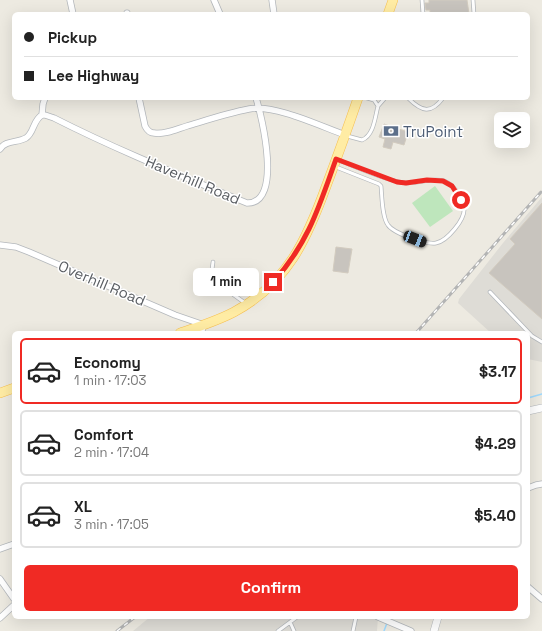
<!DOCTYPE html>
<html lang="en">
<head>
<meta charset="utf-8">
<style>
	body { margin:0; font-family:"Space Grotesk",sans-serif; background:#f6f6f6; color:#222; height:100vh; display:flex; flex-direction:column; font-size:15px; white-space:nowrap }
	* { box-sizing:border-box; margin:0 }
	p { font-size:13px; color:#767676 }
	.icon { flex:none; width:22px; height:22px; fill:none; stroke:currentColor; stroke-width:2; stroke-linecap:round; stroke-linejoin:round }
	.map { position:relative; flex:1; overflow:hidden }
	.sheet { position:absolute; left:12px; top:331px; width:518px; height:288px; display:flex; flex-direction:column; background:#fff; border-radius:6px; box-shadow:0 4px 16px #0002 }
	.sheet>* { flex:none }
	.banner { position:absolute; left:12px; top:12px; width:518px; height:88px; border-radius:6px; box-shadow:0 4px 16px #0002; display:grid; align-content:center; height:88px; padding:0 12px; background:#fff }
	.tools { position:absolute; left:494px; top:112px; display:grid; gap:8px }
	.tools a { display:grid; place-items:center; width:36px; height:36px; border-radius:6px; background:#fff; box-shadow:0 4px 16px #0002; font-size:20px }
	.end { position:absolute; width:18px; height:18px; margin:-9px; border:5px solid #f02a24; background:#fff; box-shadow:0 0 0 2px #fff }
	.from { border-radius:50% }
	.bubble { position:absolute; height:28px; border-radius:6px; background:#fff; box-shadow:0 4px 16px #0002; font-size:13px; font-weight:700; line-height:28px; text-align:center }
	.car { position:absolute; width:12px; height:24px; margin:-12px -6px; border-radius:5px; box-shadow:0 0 3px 1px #0007; background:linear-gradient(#222 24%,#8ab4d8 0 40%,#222 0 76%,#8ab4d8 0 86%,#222 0) }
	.banner b { display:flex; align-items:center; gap:14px; height:38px; font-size:15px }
	.banner b+b { border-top:1px solid #e0e0e0 }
	.banner i { width:10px; height:10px; background:#222 }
	ul { padding:7px 0 0; list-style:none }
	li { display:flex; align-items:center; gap:12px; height:66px; margin:0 8px 6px; padding:0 4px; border:2px solid #e0e0e0; border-radius:6px }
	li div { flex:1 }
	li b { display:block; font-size:15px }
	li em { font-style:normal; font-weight:700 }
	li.on { border-color:#f02a24 }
	li>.icon { width:36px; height:36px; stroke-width:1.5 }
	.cta { display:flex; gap:8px; margin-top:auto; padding:8px 12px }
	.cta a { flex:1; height:46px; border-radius:6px; background:#f02a24; color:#fff; font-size:16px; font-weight:700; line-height:46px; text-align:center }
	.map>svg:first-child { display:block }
</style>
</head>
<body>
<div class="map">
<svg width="542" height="631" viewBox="0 0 542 631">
	<rect width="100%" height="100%" fill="#edeae1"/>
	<path fill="#dedcd6" d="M542,197v165l-14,-3v-26h-37l-33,-30 1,-4 44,-56z
		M150,617h228l-1,14h-244z"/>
	<path fill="#bee6bc" d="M435,186l18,25 -23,16 -18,-24z"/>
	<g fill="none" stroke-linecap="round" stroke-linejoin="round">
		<path stroke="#9fdaff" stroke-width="1.5" d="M528,398l14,-4
			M384,631l3,-8"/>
	</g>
	<path fill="#c8c4be" stroke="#d2cbbf" d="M429,0h38l2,14h-39v-4h-4l-1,-7h4z
		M384,124l24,8 -4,13 -11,-3 -2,7 -8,-2 2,-8 -6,-2z
		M542,203v116l-53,-46 26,-29 -5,-5z
		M336,247l16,2 -4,24 -15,-2z"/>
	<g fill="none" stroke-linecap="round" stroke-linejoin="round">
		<g stroke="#b4b8bc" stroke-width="4.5">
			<path id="service" d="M422,0l1,14
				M473,0l1,14
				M408,98c14,14 23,16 35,0
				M378,106l7,-8
				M347,136l15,4c12,-5 13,-23 16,-34l-4,-6 -7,-2
				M336,167l43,17 2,2c1,11 1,31 7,39 5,8 39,20 48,18 11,-2 30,-24 28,-36 -1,-9 -11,-23 -20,-26 -12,-4 -26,3 -39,2 -19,-2 -48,-16 -67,-23
				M213,262l-2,15 2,3 32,23
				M490,292l42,44 10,6
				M290,622l4,9
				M278,631l19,-14
				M353,631l3,-14"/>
		</g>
		<g stroke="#b4b8bc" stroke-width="7">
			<path id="minor" d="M70,0l3,14
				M214,0l6,14
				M272,0l2,14
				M127,13v1
				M139,98l6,28c2,4 5,7 9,7 11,2 23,-4 33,-7 20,-6 41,-13 62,-17 25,-5 71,17 96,26
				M42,115h3l9,3c63,32 128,58 193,85 36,1 15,-86 9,-105
				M0,149c6,-9 17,-6 26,-11 8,-5 7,-18 16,-23l1,-11 2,-6
				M0,245l16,2 13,5 146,63 29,10 -3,8
				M528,488l8,-3 6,-1
				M0,549l14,-5
				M0,579l14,20
				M528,587l14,12
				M378,617l33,14
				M0,618l14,-13"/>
		</g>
		<g stroke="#b4b8bc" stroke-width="8">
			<path id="tertiary" d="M528,411l14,-3
				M434,631l4,-14"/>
		</g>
		<g stroke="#f7c050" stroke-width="10">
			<path id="primary" d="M388,14l5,-14
				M180,333c18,-6 37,-12 54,-21 54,-29 73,-73 93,-128 11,-29 21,-57 31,-86
				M0,393l14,-5"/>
		</g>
		<use href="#service" stroke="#fff" stroke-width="3"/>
		<use href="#minor" stroke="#fff" stroke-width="5.5"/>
		<use href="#tertiary" stroke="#fff" stroke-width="7"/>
		<use href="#primary" stroke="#ffeca4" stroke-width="9"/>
		<g stroke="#b3b4b4" stroke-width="3">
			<path id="rail" d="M416,333l125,-141
				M117,631l18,-14"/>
		</g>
		<use href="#rail" stroke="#fff" stroke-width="1.5" stroke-dasharray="4.5" stroke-linecap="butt"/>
	</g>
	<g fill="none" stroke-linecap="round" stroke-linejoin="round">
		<path stroke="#f02a24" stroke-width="5" d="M273,282c35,-38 46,-75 63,-123l61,23 9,1 21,-3 16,1 9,5 9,14"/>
	</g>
	<defs>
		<g id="bank-bare" transform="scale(1.2)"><path d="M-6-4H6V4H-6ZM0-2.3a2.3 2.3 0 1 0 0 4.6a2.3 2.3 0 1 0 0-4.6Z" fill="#5c6f8a" stroke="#fff" stroke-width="2.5" paint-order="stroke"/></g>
	</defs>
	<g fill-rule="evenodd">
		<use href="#bank-bare" x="391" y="131"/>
	</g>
	<g text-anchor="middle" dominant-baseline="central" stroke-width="3" stroke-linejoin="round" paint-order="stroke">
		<g font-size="15" fill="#4e5e75" stroke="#fff" text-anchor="start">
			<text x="403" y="131">TruPoint</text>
		</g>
		<g font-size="15" fill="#5a5e63" stroke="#fff">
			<text transform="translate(193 180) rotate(23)">Haverhill Road</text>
			<text transform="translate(102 283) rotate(23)">Overhill Road</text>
		</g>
	</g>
</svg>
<div class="tools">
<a><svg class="icon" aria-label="layers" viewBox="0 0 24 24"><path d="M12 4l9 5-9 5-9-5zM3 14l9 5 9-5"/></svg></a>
</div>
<i class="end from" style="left:461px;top:200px"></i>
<i class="end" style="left:273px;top:282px"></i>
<div class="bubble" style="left:193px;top:268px;width:66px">1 min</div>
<i class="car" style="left:415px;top:239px;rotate:111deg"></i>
<div class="banner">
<b><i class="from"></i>Pickup</b>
<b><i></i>Lee Highway</b>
</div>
<section class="sheet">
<ul>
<li class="on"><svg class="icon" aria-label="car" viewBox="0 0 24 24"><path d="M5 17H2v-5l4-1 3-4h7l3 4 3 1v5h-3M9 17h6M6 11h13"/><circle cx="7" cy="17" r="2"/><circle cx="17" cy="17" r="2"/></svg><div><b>Economy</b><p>1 min · 17:03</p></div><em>$3.17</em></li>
<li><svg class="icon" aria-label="car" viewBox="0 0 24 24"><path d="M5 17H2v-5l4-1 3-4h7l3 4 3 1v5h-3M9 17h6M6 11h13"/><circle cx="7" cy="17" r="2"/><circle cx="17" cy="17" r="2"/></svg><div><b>Comfort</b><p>2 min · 17:04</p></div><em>$4.29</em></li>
<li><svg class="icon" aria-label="car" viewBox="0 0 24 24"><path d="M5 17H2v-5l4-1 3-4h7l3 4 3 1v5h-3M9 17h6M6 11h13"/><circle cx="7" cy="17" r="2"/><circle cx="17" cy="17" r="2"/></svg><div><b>XL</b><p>3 min · 17:05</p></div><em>$5.40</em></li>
</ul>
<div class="cta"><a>Confirm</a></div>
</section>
</div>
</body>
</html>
